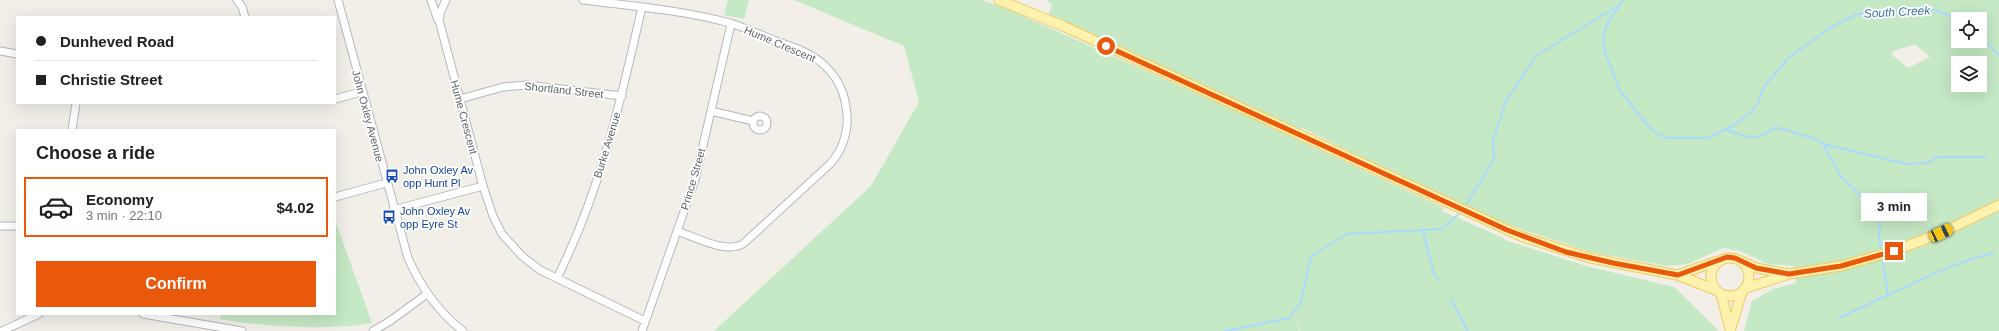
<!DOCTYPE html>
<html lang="en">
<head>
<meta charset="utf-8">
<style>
	body { margin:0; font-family:Arial,sans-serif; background:#f2f2f2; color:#202124; height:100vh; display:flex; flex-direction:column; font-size:15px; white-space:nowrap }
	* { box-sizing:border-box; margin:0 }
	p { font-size:13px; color:#757577 }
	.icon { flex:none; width:22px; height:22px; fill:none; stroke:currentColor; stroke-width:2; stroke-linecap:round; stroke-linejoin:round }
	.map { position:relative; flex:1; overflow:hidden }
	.sheet { position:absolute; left:16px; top:129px; width:320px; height:186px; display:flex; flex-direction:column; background:#fff; border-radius:0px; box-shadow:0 4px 16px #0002 }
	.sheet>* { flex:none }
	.top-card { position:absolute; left:16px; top:16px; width:320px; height:88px; border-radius:0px; box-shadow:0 4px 16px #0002; display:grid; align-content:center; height:88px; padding:0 20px; background:#fff }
	.fabs { position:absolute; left:1951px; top:12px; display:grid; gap:8px }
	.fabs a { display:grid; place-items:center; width:36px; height:36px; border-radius:0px; background:#fff; box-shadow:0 4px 16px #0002; font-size:20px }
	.end { position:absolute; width:18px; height:18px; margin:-9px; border:5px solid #ea580c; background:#fff; box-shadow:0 0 0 2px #fff }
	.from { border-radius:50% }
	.bubble { position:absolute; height:28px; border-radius:0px; background:#fff; box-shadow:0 4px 16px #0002; font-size:13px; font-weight:700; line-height:28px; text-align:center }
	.car { position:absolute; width:12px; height:24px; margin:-12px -6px; border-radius:5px; box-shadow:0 0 3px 1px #0007; background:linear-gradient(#f5c518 24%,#345 0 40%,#f5c518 0 76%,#345 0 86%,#f5c518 0) }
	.top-card b { display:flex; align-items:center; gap:14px; height:38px; font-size:15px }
	.top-card b+b { border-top:1px solid #e0e0e0 }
	.top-card i { width:10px; height:10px; background:#202124 }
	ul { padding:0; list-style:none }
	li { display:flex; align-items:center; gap:12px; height:60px; margin:0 8px 6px; padding:0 12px; border:2px solid transparent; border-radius:0px }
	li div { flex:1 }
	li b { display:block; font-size:15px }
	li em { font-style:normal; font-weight:700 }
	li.current { border-color:#ea580c }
	li>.icon { width:36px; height:36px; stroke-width:1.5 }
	h2 { padding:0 20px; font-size:18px; line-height:48px }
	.action { display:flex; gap:8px; margin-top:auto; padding:8px 20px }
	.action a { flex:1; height:46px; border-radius:0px; background:#ea580c; color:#fff; font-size:16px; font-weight:700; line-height:46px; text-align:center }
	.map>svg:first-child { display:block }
</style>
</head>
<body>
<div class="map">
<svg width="1999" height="331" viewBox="0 0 1999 331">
	<rect width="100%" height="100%" fill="#f1efe8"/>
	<path fill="#c5e8c5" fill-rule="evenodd" d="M728,0h21l-5,19 -20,-4z
		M794,0h187l22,7 241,108 200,93 -2,3 61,27 2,2 81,26 88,21 45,44h-419l-4,-14 3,14h-585l157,-145 48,-84 -15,-56z
		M1046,0h953v331h-255l8,-30 21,-12 23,-6 -2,-17 -26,-2 -28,-13 -17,-3 -35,16 -22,2 -75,-14 -73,-24 -32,-12 -36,-16 -148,-72 -2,1 -251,-115 3,-10zM1958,19h22v22h-22zM1912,45h4l14,12 -22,11 -17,-14 3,-3zM1958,63h22v22h-22z
		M335,220l37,103c-43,8 -107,4 -152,-4l1,-5h114z"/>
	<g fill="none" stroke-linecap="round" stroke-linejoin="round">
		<path stroke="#aadaff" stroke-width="2" d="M1623,0l-16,24 -4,13 2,15 15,39 31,38 8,6 9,3h40l25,-12 17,-13 8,-10 6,-16 23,-28 43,-31 27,-14 60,-5 18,1 23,9
			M1980,36l19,19
			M1727,130c23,8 29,12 49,-3l43,13 4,4 17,31 37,37 3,12 -1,14 2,12
			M1824,144l82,20 21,-1 11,-6h49
			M1465,207l29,-48 -1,-19 13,-39 30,-45 85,-52
			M1423,231l11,43 4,6
			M1888,295c35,-16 69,-34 106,-42
			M1451,299l17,32
			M1839,318l49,-23 -5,-33
			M1225,331l64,-13 12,-16 10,-46 36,-22 95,-5 19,-17"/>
		<g stroke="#b5b8bc" stroke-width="9">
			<path id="minor" d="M237,0l5,7 3,10
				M338,0l70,258c13,29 30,54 55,73
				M431,0l7,20
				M446,0l-5,11 -2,9 44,166 10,30 9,18 20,22 18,14 105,51
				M583,0c49,6 99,10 147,23 16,5 31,12 46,18 16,6 35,11 48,24 12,11 20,26 22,42 4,20 -2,42 -16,57l-86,79c-16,12 -49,-6 -67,-12
				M0,51l17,3
				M335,99l26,-7
				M460,99l43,-12 24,-2 95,11
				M711,111l42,10
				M753 123a7 7 0 1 1 14 0a7 7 0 1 1-14 0Z
				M72,130l4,-27
				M335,197l51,-14
				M393,210l90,-24
				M0,226h17
				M557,278c43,-85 64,-178 85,-271
				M143,314l99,17
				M2,331l37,-17
				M373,331l17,-10 37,-27
				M642,331l53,-151 36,-156"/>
		</g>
		<g stroke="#f2c960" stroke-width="11">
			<path id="major" d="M999,0l64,26 460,211 67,21 87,17 39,15
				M1711 277a19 19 0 1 1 38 0a19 19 0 1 1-38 0Z
				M1744,262l12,6 33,6
				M1677,275l41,-14
				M1746,288l43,-14 52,-8 53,-15 47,-18 58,-28
				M1721,294l9,35
				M1730,331l12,-39"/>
		</g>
		<use href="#minor" stroke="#fff" stroke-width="7"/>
		<use href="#major" stroke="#fff2af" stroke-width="9"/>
	</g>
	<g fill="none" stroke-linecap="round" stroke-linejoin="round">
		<path stroke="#ea580c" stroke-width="5" d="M1106,46l401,184 59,22 47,11 65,12 49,-18 8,1 21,10 33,6 52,-8 53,-15"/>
	</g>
	<defs>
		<g id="bus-bare" transform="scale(1.08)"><path d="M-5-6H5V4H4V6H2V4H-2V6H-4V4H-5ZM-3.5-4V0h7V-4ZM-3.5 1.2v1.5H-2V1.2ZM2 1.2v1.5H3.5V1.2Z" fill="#1a4fb4" stroke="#fff" stroke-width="2.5" paint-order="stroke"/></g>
	</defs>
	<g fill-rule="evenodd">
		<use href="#bus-bare" x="392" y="176"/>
		<use href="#bus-bare" x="389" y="217"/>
	</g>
	<g text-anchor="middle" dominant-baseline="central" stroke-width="3.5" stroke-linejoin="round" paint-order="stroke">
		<g font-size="11" fill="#5f6368" stroke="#fff">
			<text transform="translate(780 44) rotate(23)">Hume Crescent</text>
			<text transform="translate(564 90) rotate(6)">Shortland Street</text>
			<text transform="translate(368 116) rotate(75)">John Oxley Avenue</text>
			<text transform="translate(464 117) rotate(75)">Hume Crescent</text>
			<text transform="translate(607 145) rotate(-73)">Burke Avenue</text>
			<text transform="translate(693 179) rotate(-74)">Prince Street</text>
		</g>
		<g font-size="11" fill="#164399" stroke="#fff" text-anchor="start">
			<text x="403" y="170">John Oxley Av<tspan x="403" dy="13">opp Hunt Pl</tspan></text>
			<text x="400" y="211">John Oxley Av<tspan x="400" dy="13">opp Eyre St</tspan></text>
		</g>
		<g font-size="12" font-style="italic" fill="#4174aa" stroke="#fff">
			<text transform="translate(1897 12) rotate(-3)">South Creek</text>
		</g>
	</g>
</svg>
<div class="fabs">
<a><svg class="icon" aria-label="locate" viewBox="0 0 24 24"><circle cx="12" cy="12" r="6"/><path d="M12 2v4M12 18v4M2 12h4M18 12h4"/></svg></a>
<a><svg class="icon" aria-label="layers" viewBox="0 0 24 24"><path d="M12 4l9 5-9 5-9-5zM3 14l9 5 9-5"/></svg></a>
</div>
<i class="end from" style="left:1106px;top:46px"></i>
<i class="end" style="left:1894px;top:251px"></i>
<div class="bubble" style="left:1861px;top:193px;width:66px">3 min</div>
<i class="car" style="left:1941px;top:233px;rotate:65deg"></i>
<div class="top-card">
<b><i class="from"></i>Dunheved Road</b>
<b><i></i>Christie Street</b>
</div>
<section class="sheet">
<h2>Choose a ride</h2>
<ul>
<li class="current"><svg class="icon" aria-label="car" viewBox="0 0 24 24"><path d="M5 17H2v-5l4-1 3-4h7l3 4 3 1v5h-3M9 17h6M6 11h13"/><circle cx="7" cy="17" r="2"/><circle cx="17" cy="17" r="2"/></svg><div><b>Economy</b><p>3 min · 22:10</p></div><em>$4.02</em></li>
</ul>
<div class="action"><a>Confirm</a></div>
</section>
</div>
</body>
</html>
